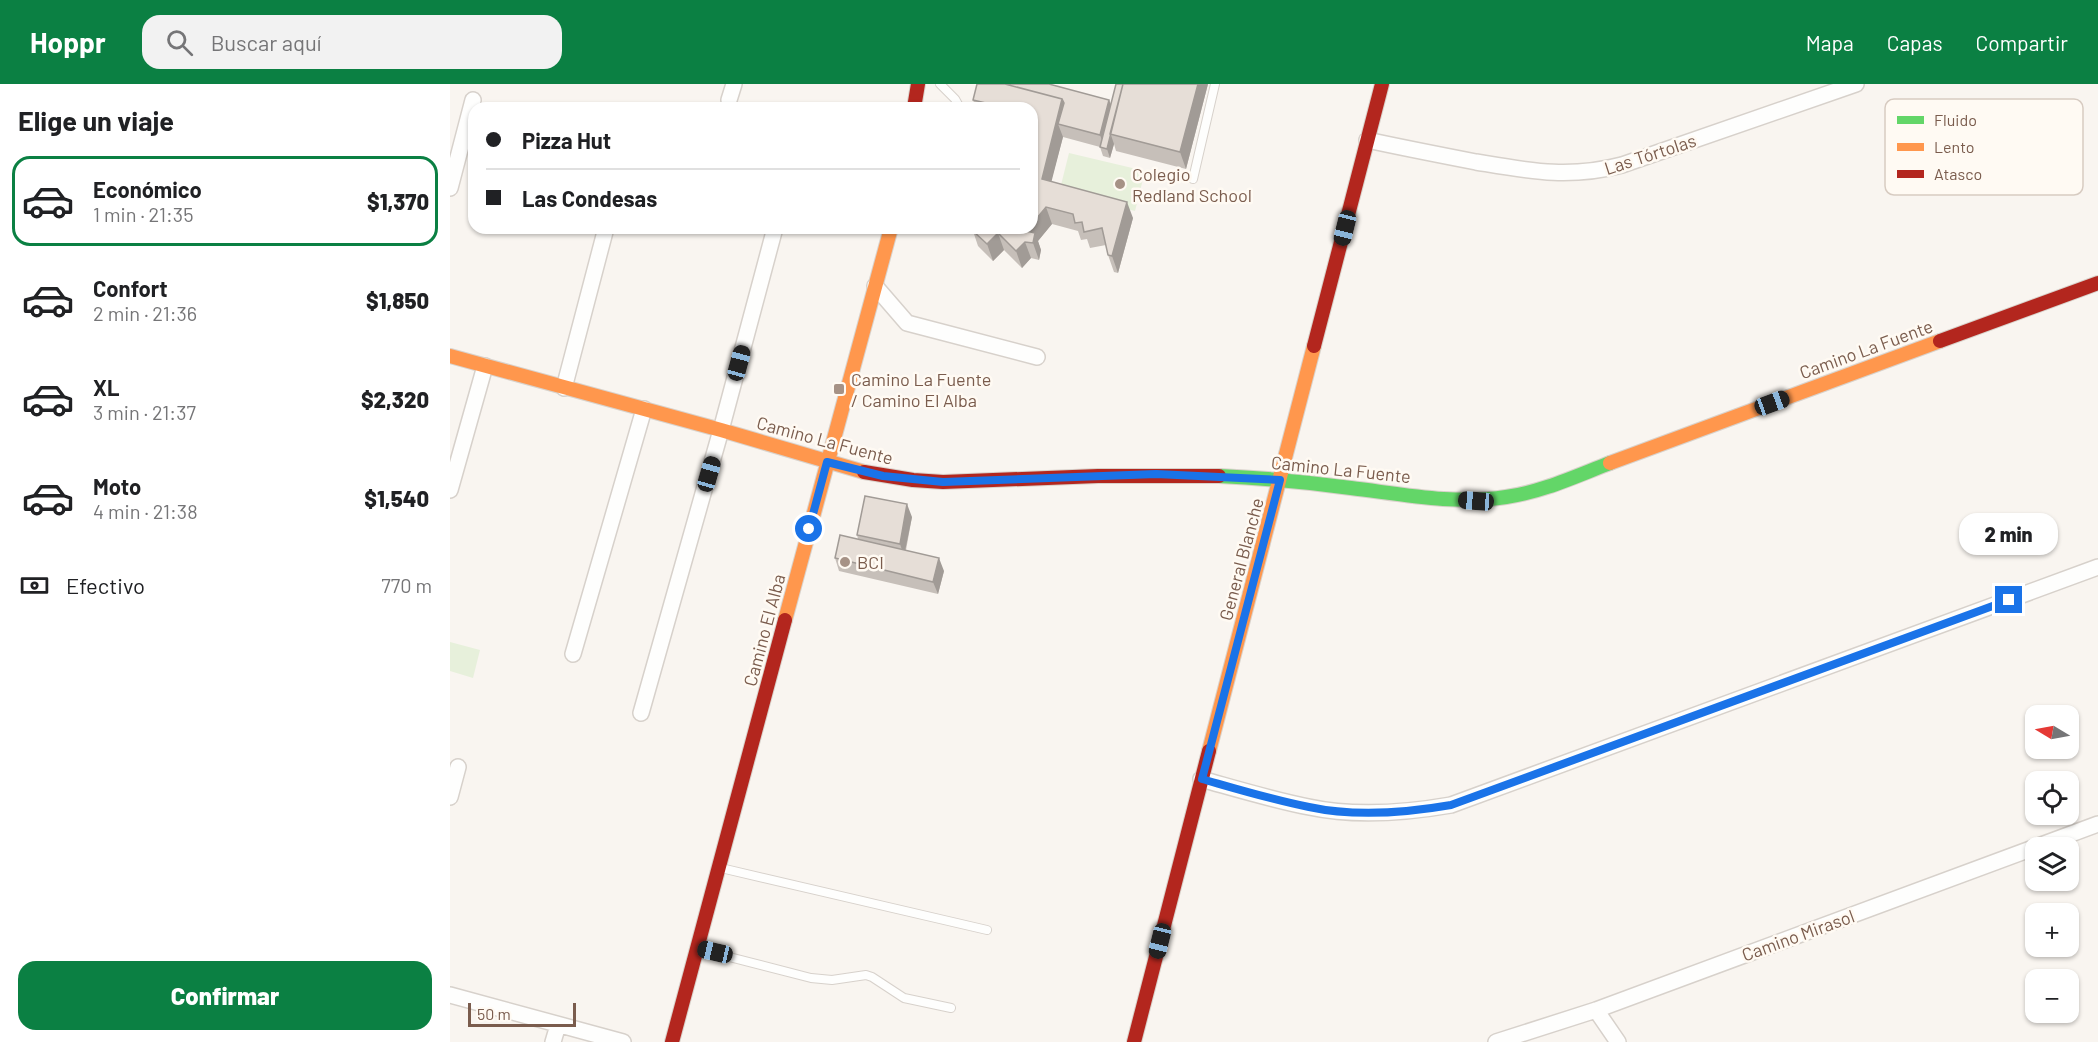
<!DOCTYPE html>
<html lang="es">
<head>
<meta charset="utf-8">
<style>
	body { margin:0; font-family:Barlow,sans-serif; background:#f2f2f2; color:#202124; height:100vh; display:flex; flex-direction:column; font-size:22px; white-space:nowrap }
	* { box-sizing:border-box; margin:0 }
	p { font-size:20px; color:#757577 }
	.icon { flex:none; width:33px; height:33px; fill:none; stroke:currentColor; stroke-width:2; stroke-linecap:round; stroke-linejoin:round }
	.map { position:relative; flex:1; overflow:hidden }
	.sheet { display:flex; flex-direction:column; background:#fff; width:450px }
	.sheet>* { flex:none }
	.top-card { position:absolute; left:18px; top:18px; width:570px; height:132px; border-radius:18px; box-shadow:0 2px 4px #0004; display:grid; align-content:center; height:132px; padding:0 18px; background:#fff }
	.needle { width:39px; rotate:280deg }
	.fabs { position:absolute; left:1575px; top:621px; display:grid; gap:12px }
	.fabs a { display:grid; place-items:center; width:54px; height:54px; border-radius:12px; background:#fff; box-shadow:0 2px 4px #0004; font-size:30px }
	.scale { position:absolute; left:18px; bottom:15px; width:108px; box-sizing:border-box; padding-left:6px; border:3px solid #7a5c4d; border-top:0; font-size:16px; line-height:21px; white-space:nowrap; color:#7a5c4d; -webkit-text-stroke:4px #fffaf3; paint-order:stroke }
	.end { position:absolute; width:27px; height:27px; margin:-14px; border:8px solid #1a73e8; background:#fff; box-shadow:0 0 0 3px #fff }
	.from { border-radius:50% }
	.bubble { position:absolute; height:42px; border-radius:18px; background:#fff; box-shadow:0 2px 4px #0004; font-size:20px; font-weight:800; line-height:42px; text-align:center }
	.car { position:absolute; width:18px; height:36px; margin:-18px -9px; border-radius:8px; box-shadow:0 0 4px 2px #0007; background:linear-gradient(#222 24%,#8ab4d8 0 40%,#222 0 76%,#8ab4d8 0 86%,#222 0) }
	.top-card b { display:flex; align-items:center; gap:21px; height:57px; font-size:22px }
	.top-card b+b { border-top:2px solid #e0e0e0 }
	.top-card i { width:15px; height:15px; background:#202124 }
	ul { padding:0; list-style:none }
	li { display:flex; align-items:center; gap:18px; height:90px; margin:0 12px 9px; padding:0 6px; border:3px solid transparent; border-radius:18px }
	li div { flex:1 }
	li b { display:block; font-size:22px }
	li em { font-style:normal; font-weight:800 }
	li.active { border-color:#0b8043 }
	li>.icon { width:54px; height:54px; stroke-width:1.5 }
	h2 { padding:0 18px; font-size:27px; line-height:72px }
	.pay { display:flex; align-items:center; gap:15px; height:66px; padding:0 18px; font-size:22px }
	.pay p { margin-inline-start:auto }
	.cta { display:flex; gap:12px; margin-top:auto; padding:12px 18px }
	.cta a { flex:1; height:69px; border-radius:18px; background:#0b8043; color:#fff; font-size:24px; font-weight:800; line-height:69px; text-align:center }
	header { display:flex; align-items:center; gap:36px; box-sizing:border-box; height:84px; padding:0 30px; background:#0b8043; color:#fff }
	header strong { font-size:28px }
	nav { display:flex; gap:33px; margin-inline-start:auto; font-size:21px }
	.search { width:420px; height:54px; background:#f2f2f2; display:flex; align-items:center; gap:15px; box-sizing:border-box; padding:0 21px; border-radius:18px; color:#757577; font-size:22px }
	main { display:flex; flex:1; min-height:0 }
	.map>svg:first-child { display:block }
</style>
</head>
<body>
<header>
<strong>Hoppr</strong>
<div class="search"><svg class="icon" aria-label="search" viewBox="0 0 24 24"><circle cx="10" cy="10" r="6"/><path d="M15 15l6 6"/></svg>Buscar aquí</div>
<nav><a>Mapa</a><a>Capas</a><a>Compartir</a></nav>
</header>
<main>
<section class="sheet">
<h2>Elige un viaje</h2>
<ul>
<li class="active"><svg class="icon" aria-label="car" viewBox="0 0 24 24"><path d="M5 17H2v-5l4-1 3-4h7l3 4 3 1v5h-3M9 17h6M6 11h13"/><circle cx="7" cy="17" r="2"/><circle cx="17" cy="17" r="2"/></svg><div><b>Económico</b><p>1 min · 21:35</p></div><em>$1,370</em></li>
<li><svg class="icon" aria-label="car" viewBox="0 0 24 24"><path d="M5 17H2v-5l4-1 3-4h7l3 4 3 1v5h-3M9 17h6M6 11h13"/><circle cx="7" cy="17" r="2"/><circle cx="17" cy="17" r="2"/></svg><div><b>Confort</b><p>2 min · 21:36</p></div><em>$1,850</em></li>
<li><svg class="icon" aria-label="car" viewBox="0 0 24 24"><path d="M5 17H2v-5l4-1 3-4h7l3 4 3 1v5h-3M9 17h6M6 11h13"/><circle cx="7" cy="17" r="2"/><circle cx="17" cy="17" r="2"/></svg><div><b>XL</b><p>3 min · 21:37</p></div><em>$2,320</em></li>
<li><svg class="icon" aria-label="car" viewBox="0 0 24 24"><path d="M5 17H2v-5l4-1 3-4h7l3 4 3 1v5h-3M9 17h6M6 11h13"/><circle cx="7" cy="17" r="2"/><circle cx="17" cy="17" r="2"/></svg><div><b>Moto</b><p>4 min · 21:38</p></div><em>$1,540</em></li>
</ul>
<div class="pay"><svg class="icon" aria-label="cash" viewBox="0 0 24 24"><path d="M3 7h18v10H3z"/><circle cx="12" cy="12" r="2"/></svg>Efectivo<p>770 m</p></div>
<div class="cta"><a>Confirmar</a></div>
</section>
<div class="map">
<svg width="1648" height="958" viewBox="0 0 1648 958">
	<rect width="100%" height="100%" fill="#f9f5f0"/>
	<path fill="#e7f0db" d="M619,69l76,18 -10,40 -76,-18z
		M0,558l30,8 -7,28 -23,-7z"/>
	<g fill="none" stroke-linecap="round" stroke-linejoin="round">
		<g stroke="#d7d1cb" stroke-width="10">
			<path id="lane" d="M490,0l15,15 5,9
				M743,95l22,-95
				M271,784l266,62
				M248,865l113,29 21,2 34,-5 6,2 32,21 47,10"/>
		</g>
		<g stroke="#d7d1cb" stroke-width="18">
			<path id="street" d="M279,16l5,-16
				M917,56c37,8 73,15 109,22 54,9 92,17 146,3l234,-81
				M0,104l23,-88
				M425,202l32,37 130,34
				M114,304l42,-160
				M0,406l35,-124
				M123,570l71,-245
				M191,629l80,-283 54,-202
				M751,695c36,10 72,21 108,28 46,10 96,6 142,-2l647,-238
				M0,713l8,-30
				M0,911l173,47
				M1146,926l22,32
				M103,958l5,-17
				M1046,958l100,-32 502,-186"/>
		</g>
		<g stroke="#d9d2cb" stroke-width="16">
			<path id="fast" d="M769,392c44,2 88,6 132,12 50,6 104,17 155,9 36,-5 70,-21 104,-34"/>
		</g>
		<g stroke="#d9d2cb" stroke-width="16">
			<path id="slow" d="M0,272l271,74 143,42
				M1160,379l330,-122
				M335,536l106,-392
				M759,667l105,-405"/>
		</g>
		<g stroke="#d9d2cb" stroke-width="16">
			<path id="jam" d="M464,24l4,-24
				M1490,257l158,-58
				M864,262l68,-262
				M414,388l49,8 30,2 155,-6h121
				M222,958l113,-422
				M684,958l75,-291"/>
		</g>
		<use href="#lane" stroke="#fefefd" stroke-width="8"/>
		<use href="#street" stroke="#fefefd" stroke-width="15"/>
		<use href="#fast" stroke="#63d668" stroke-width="14"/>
		<use href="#slow" stroke="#ff974d" stroke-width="14"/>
		<use href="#jam" stroke="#b3261e" stroke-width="14"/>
	</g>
	<path fill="#c6bfb9" d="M666,0h92l-22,85 -70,-18 -2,-7 -4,14 -7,-2 -3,-9 -37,-10 -12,44 82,37 -15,55 -4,-1 -6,-17 -2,-10 -16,3 -3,-9 -6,1 -3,-9 -26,-7 -14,17 3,9 -2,10 -8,-2 -9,10 -18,-18 -11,11 -15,-15 -5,-15 -4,-3h63v-120h-56l-3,-8h136l2,4z
		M462,433l-6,33 38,21 -6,23 -99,-23 -4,-13 23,-19 -1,-4z"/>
	<path fill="#a19b96" d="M748,0h10l-22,85 -6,-17z
		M612,15l7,17 -11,8 5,13 -15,58 -6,-16z
		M659,16l5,13 -9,35 -5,-13z
		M661,51l3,9 -4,14 -3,-9z
		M677,118l6,16 -15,55 -6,-17z
		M596,123l6,17 -14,17 3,9 -2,10 -6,-17 -7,-12 2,-3h4v-4z
		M548,149l6,17 -11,11 -6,-17z
		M575,158l6,16 -9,10 -6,-17z
		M457,420l5,13 -8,39 -4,-12z
		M489,474l5,13 -6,23 -5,-12z"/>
	<path fill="#e6ded7" stroke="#a19b96" stroke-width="1.5" d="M527,0h28l57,15 -20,80 85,23 -15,54 -4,-1 -6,-27 -18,4 -2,-10 -7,1 -2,-9 -27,-7 -14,17v-99l2,-10 -2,-1v-6h-25l-34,-8z
		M555,0h44l60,16 -9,35 -42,-11 6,-21 -2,-4z
		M666,0h7l-16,65 -7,-2z
		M673,0h75l-18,68 -70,-18z
		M524,144h54l-2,3 9,2 -2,10 -8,-1 -9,9 -18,-18 -11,11 -15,-14z
		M415,412l42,8 -7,40 -43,-9z
		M390,451l99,23 -6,24 -98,-24z"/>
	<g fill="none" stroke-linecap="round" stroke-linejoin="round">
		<path stroke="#1a73e8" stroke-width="8" d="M359,445l18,-67 56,14 60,6 213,-8 124,6 -78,299c35,10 71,21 107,28 46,10 96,6 142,-2l558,-205"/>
	</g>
	<g fill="#a69286" stroke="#fffaf3" stroke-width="2">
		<circle cx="670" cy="100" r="6"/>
		<rect x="383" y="299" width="12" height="12" rx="3"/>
		<circle cx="395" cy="478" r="6"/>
	</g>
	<g text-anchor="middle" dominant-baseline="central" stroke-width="5" stroke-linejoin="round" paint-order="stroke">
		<g font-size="18" fill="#7a5c4d" stroke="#fffaf3">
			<text transform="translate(1200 70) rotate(-18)">Las Tórtolas</text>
			<text transform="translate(1416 265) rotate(-20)">Camino La Fuente</text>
			<text transform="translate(375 356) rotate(15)">Camino La Fuente</text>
			<text transform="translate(891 385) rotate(6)">Camino La Fuente</text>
			<text transform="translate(791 475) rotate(-75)">General Blanche</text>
			<text transform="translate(314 546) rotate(-75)">Camino El Alba</text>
			<text transform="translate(1348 851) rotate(-20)">Camino Mirasol</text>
		</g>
		<g font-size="18" fill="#7a5c4d" stroke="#fffaf3" text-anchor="start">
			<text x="682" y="90">Colegio<tspan x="682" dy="21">Redland School</tspan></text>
			<text x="401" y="295">Camino La Fuente<tspan x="401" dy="21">/ Camino El Alba</tspan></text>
			<text x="407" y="478">BCI</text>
		</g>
	</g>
	<rect x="1435" y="15" width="198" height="96" rx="9" fill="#fffaf3" stroke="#d7cbc1" stroke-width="1.5"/>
	<rect x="1447" y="32" width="27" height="8" fill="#63d668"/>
	<rect x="1447" y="59" width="27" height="8" fill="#ff974d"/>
	<rect x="1447" y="86" width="27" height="8" fill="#b3261e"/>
	<g font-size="16" fill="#7a5c4d">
		<text x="1484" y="42">Fluido</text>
		<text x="1484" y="69">Lento</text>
		<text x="1484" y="96">Atasco</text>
	</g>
</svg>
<div class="fabs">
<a><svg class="needle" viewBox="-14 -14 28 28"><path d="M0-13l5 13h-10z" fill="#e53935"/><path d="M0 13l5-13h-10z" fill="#757577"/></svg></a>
<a><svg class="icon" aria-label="locate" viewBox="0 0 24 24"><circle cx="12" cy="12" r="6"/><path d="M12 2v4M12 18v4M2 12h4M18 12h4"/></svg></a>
<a><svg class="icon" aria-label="layers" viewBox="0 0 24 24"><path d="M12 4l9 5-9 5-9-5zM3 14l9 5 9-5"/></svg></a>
<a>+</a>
<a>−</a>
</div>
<div class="scale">50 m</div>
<i class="end from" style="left:359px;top:445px"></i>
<i class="end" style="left:1559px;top:516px"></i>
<div class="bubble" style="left:1509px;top:429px;width:99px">2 min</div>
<i class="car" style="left:895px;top:144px;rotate:194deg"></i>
<i class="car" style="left:289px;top:279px;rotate:15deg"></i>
<i class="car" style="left:1322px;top:319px;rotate:70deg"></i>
<i class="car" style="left:259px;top:390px;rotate:16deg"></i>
<i class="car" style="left:1026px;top:417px;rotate:274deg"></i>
<i class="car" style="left:710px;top:857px;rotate:194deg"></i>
<i class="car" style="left:265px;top:868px;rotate:283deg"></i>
<div class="top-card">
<b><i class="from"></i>Pizza Hut</b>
<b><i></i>Las Condesas</b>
</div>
</div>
</main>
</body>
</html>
